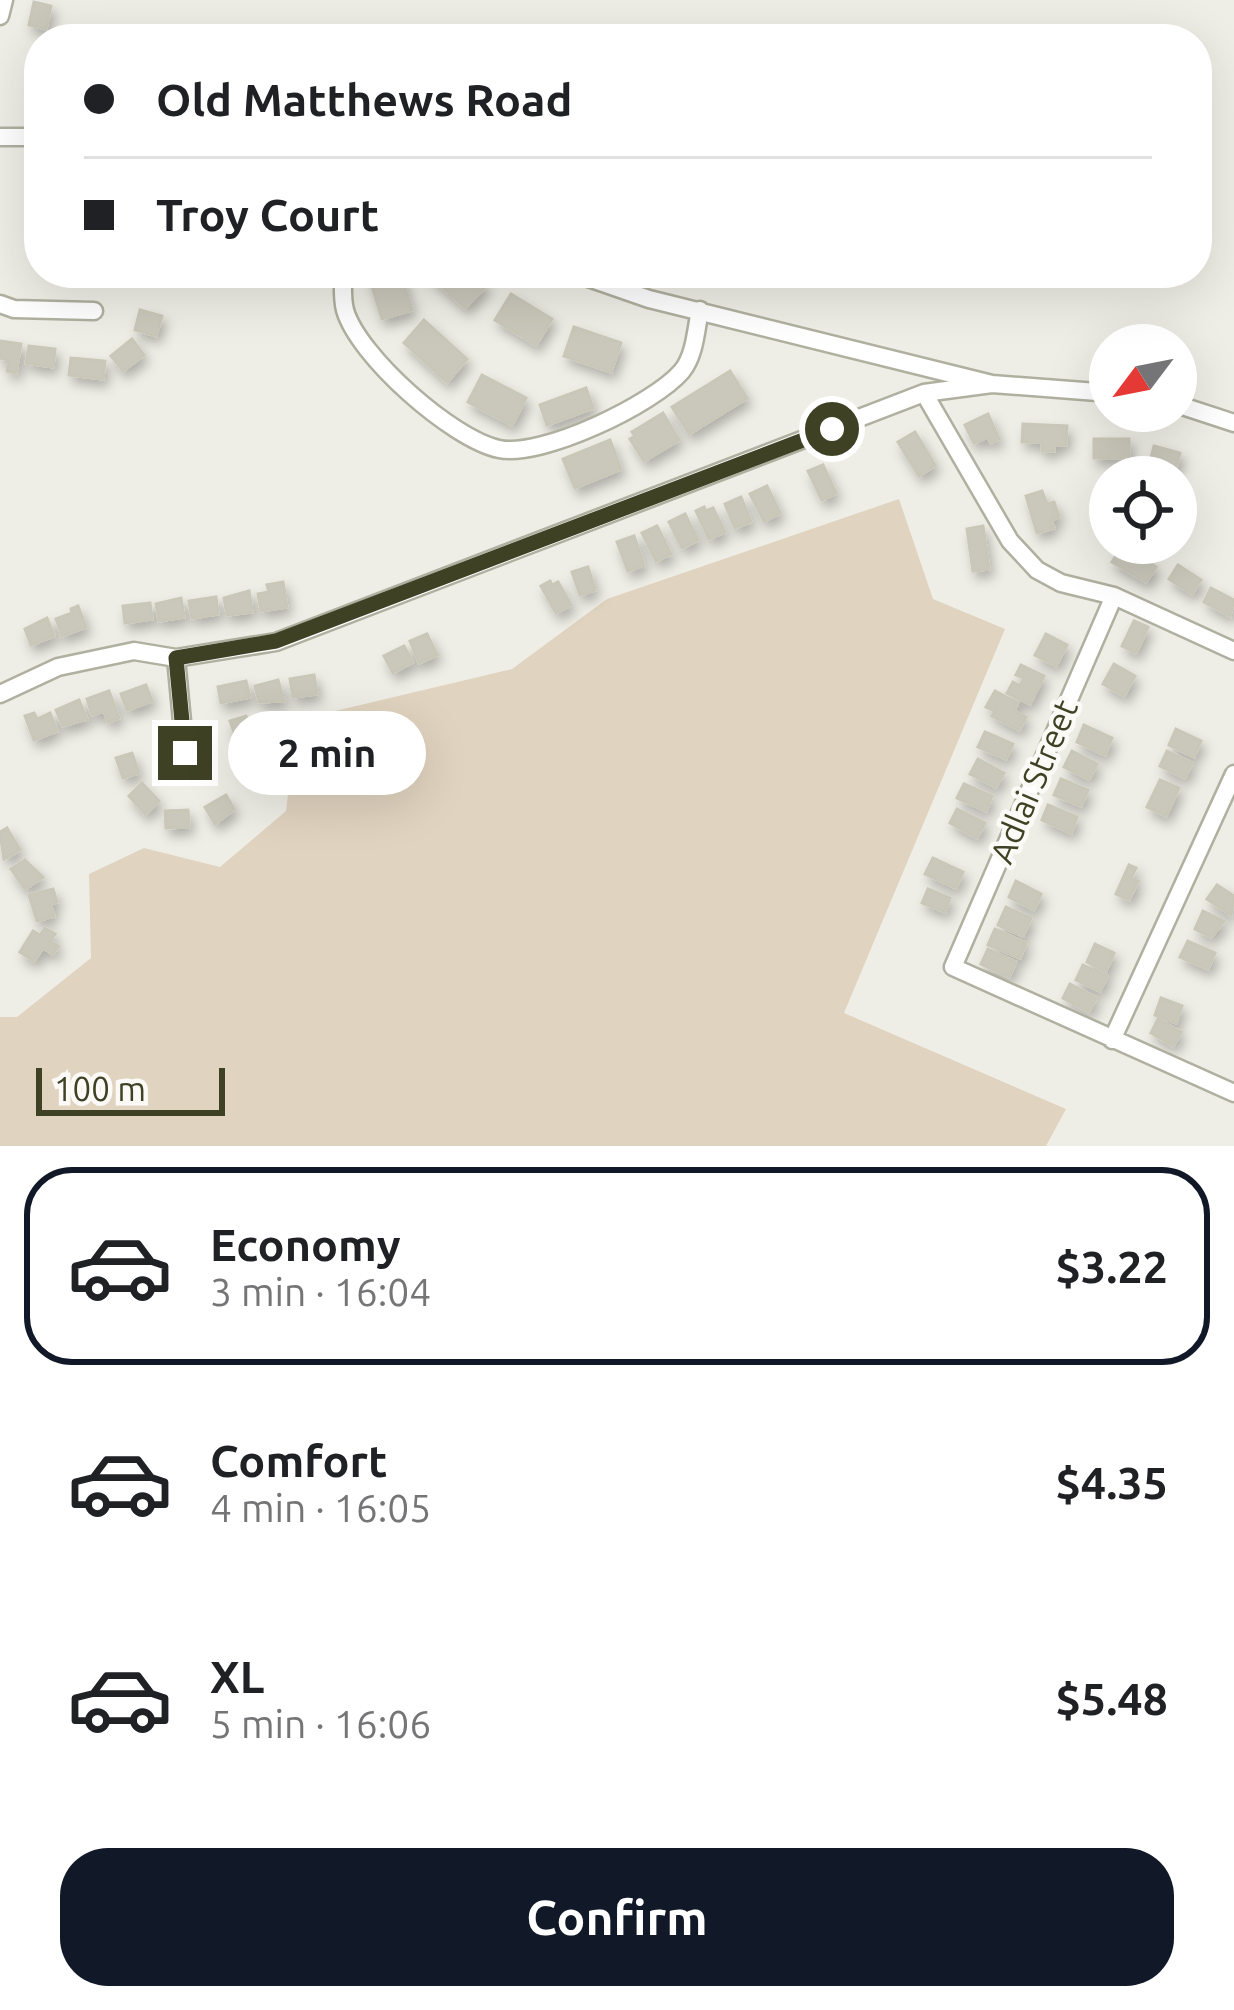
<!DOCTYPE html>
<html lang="en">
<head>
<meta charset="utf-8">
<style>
	body { margin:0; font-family:Ubuntu,sans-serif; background:#f2f2f2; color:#202124; height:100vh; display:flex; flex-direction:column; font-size:45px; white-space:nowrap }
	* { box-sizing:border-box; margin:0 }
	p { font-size:39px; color:#757577 }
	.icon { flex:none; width:66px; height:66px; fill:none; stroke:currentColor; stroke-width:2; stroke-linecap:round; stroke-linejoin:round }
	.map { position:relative; height:1146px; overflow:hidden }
	.side { display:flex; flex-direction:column; background:#fff; flex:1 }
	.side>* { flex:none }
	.guide { position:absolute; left:24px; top:24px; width:1188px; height:264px; border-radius:48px; box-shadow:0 12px 48px #0002; display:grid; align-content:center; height:264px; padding:0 60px; background:#fff }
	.needle { width:78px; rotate:238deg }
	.buttons { position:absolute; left:1089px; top:324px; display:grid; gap:24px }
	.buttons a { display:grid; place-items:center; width:108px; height:108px; border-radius:50%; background:#fff; box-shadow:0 12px 48px #0002; font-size:60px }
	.scale { position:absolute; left:36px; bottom:30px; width:189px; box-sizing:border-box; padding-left:12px; border:6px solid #3f4124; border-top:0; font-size:33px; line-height:42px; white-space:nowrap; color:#3f4124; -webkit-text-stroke:9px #fbfaf6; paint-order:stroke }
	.end { position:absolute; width:54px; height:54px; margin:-27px; border:15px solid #3f4124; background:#fff; box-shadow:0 0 0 6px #fff }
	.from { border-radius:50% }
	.bubble { position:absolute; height:84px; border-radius:42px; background:#fff; box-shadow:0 12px 48px #0002; font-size:39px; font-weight:600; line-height:84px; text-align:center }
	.guide b { display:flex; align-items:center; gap:42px; height:114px; font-size:45px }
	.guide b+b { border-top:3px solid #e0e0e0 }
	.guide i { width:30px; height:30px; background:#202124 }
	ul { padding:21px 0 0; list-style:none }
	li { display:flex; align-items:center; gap:36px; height:198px; margin:0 24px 18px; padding:0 36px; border:6px solid transparent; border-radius:48px }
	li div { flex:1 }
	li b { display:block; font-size:45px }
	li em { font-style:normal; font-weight:600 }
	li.on { border-color:#111827 }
	li>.icon { width:108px; height:108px; stroke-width:1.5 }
	.button { display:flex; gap:24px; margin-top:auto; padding:24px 60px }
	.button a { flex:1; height:138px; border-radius:48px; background:#111827; color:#fff; font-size:48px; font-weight:600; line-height:138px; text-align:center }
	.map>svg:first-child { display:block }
</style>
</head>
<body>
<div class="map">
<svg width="1234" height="1146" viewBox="0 0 1234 1146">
	<defs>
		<filter id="shadow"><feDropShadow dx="4" dy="7" stdDeviation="6" flood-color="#0004"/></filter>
	</defs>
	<rect width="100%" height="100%" fill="#efeee6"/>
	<path fill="#e0d3bf" d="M899,499l34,100 72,30 -161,384 222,96 -20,37h-1046v-129h17l74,-59 -2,-84 55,-26 76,19 66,-56 11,-91 215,-51 95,-70z"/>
	<path fill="#cac8bb" stroke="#c9c7b8" stroke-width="3" filter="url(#shadow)" d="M34,2l17,4 -5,23 -17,-4z
		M368,273h32l12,37 -30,9z
		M427,273h45l14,13 -21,22z
		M511,294l41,25 -16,26 -41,-25z
		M140,310l22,6 -6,20 -21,-6z
		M424,320l43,39 -20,23 -43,-39z
		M574,327l47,16 -10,29 -47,-16z
		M132,339l12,16 -21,16 -12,-15z
		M0,341l21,3 -5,29 -9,-2 2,-11 -9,-2z
		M29,346l26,3 -2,18 -27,-4z
		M71,358l34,3 -2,18 -34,-4z
		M730,371l17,27 -58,36 -17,-27z
		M482,375l44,23 -14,27 -44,-23z
		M586,388l7,20 -46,17 -7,-20z
		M663,413l16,27 -35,21 -14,-22 5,-3 -3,-4z
		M988,414l11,25 -8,4 -3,-6 -14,6 -9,-18z
		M1023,424l44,2 -1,19h-12v6h-12v-9h-20z
		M915,432l20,33 -16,11 -21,-34z
		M1094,439h35v19h-35z
		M610,440l11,29 -46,19 -12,-29z
		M1154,446l26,7 -4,16 -7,-2 -3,10h-20z
		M823,465l13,28 -14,7 -14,-29z
		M767,486l13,27 -16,8 -14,-27z
		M1042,491l5,13 7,-2 5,15 -8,3 3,8 -17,5 -11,-37z
		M741,497l10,25 -16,6 -10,-24z
		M704,507l2,4 7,-3 12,24 -16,7 -13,-28z
		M685,514l13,26 -16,8 -13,-26z
		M657,526l14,28 -15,7 -14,-28z
		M983,526l6,43 -16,2 -6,-42z
		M634,536l10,29 -16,6 -11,-29z
		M1122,546l34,21 -10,15 -34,-20z
		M1178,565l23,15 -9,14 -23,-15z
		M588,567l7,23 -15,5 -8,-23z
		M550,581l2,4 6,-3 13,23 -15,8 -15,-27z
		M283,582l4,25 -26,4 -3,-17 11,-2 -2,-7z
		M1211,588l23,12 -4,16 -26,-14z
		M249,591l3,21 -25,3 -3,-17z
		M216,597l2,17 -26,4 -3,-17z
		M181,598l3,19 -25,4 -3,-17z
		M150,603l2,16 -27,4 -2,-17z
		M78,606l8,21 -24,9 -6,-17 16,-6 -1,-4z
		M47,618l7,18 -23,9 -6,-16z
		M1134,621l14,6 -12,26 -14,-7z
		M427,634l10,21 -18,8 -9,-22z
		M1046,634l21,11 -11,21 -21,-11z
		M404,646l9,16 -20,11 -9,-17z
		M1114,664l21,12 -11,20 -21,-12z
		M1021,665l23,11 -14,28 -23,-11 6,-11 7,4 4,-8 -8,-3z
		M314,675l3,19 -24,3 -3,-18z
		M278,680l6,21 -25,1 -4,-16z
		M246,681l4,16 -29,6 -3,-16z
		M146,685l6,16 -25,9 -6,-16z
		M109,691l10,27 -11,4 -4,-11 -12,4 -5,-16z
		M995,691l23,12 -4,8 12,6 -7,13 -27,-14 3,-5 -9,-4z
		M79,700l8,19 -24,7 -7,-16z
		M34,713l3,6 13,-6 7,18 -23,9 -9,-24z
		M246,716l9,25 -16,5 -9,-25z
		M1084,725l28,13 -7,17 -28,-13z
		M1176,729l25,12 -7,16 -25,-12z
		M985,732l28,12 -7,15 -28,-12z
		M1072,751l25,13 -8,15 -25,-12z
		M1167,751l25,12 -7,15 -25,-12z
		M132,753l7,20 -16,5 -7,-20z
		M978,759l26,14 -8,14 -26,-13z
		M1061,779l27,11 -7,16 -27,-11z
		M1160,780l19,8 -13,28 -19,-9z
		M142,783l17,18 -14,13 -16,-18z
		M964,784l28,12 -6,15 -29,-13z
		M226,795l8,14 -19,15 -10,-17z
		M1048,805l29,12 -6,16 -29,-13z
		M957,809l28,14 -8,15 -27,-15z
		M188,810l1,17 -23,1 -1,-17z
		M7,828l13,22 -16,9 -4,-27z
		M933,858l30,14 -7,16 -31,-14z
		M25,860l18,17 -18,12 -14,-20z
		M1129,865l7,3 -5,10 7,3 -9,19 -13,-6z
		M1016,881l25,13 -7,16 -25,-13z
		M1217,885l17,11 -3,19 -24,-16z
		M53,889l4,13 -7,2 4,12 -17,5 -8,-26z
		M928,889l22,9 -5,14 -23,-9z
		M1006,907l25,11 -8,18 -25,-11z
		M1203,911l21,10 -13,16 -16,-8z
		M45,928l10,6 -5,7 8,5 -5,8 -10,-6 -9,13 -14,-9 13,-21 7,4z
		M995,929l31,14 -6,15 -32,-13z
		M1188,941l27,12 -7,16 -28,-12z
		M1095,944l19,9 -8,18 -19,-9z
		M988,949l28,13 -7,15 -28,-13z
		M1083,965l24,11 -7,15 -24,-11z
		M1070,984l26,14 -7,14 -26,-14z
		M1161,998l21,8 -6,17 -21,-8z
		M1158,1019l23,13 -8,14 -22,-13z"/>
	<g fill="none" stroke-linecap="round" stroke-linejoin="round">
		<g stroke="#b0b0a0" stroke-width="21">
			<path id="minor" d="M0,16l4,-16
				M0,137h39
				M343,273c0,11 -1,26 2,37 13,46 107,129 154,139 43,9 155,-45 183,-78 13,-16 14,-42 18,-61
				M574,273l75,26 343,85 118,9
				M0,304l14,5 80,2
				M924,393l86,148 27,29 24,13 53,13 120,55
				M1176,404l58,19
				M1114,596l-161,371 281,126
				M176,658l9,95
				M0,694l58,-27 76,-16 42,7 100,-16 648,-249 68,-9
				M1112,1040l122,-266"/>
		</g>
		<use href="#minor" stroke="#fff" stroke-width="16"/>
	</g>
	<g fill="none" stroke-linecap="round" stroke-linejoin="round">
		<path stroke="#3f4124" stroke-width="15" d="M185,753l-9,-95 100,-17 556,-212"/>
	</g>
	<g text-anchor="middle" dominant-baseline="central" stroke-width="9" stroke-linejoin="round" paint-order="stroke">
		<g font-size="33" fill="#3f4124" stroke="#fbfaf6">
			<text transform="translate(1033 781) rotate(-67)">Adlai Street</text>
		</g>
	</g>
</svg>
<div class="buttons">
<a><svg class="needle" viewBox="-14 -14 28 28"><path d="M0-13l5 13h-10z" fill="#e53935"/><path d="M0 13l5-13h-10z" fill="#757577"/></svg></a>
<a><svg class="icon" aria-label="locate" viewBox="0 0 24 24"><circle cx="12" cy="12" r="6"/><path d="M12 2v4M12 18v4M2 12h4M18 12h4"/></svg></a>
</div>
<div class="scale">100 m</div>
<i class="end from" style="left:832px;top:429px"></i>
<i class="end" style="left:185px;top:753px"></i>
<div class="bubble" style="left:228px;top:711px;width:198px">2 min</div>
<div class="guide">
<b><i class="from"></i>Old Matthews Road</b>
<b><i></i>Troy Court</b>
</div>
</div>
<section class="side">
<ul>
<li class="on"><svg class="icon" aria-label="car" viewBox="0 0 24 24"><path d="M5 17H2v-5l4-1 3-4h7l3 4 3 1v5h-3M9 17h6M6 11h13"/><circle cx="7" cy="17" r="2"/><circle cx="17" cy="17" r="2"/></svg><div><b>Economy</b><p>3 min · 16:04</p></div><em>$3.22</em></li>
<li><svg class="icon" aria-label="car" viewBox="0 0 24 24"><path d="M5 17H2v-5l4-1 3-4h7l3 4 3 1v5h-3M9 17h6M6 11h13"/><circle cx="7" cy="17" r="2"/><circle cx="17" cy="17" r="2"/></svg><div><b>Comfort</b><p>4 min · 16:05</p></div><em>$4.35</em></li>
<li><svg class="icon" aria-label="car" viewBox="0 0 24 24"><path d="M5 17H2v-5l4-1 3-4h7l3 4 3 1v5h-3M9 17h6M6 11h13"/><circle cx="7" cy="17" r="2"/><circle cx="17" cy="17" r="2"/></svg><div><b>XL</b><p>5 min · 16:06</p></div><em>$5.48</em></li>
</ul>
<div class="button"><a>Confirm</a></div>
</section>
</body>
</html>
